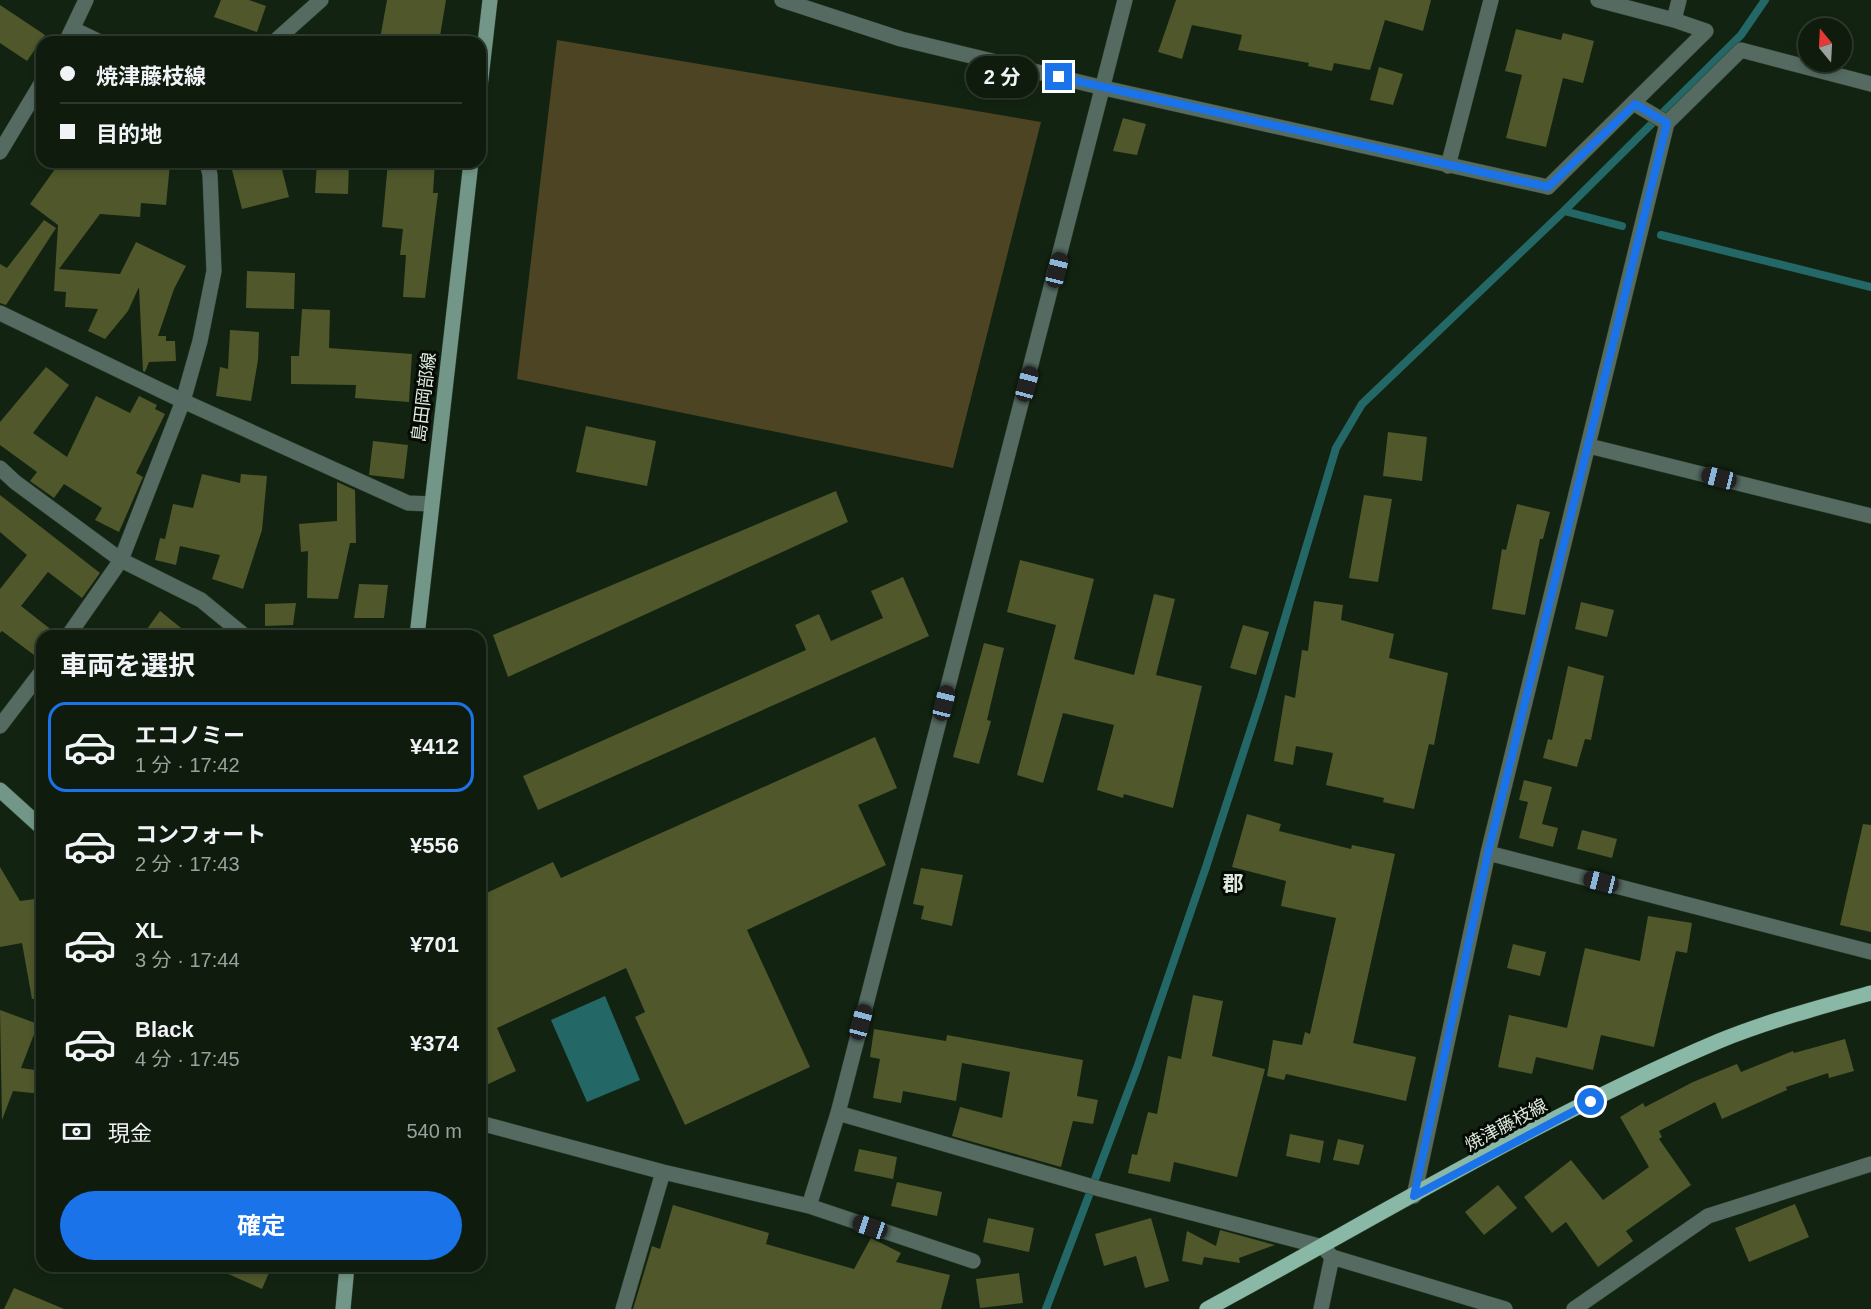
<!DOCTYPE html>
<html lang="ja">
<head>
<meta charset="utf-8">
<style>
	body { margin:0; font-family:Helvetica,"Noto Sans JP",sans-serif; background:#172416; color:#f1f3f6; height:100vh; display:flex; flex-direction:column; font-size:22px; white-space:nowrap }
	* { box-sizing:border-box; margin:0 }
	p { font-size:20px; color:#9ba19d }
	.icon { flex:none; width:33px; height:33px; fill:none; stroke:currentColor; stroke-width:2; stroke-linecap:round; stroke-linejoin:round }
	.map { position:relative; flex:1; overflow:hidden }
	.sheet { position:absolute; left:36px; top:630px; width:450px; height:642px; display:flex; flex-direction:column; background:#0e1b0d; border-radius:18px; box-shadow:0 3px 9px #0003,0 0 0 2px #2e392e }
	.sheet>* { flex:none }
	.banner { position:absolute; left:36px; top:36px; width:450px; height:132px; border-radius:18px; box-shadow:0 3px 9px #0003,0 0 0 2px #2e392e; display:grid; align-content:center; height:132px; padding:0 24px; background:#0e1b0d }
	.needle { width:39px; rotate:342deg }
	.buttons { position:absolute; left:1798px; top:18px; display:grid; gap:12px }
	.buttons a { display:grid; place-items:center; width:54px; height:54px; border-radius:50%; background:#0e1b0d; box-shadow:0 3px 9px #0003,0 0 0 2px #2e392e; font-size:30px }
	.end { position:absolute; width:27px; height:27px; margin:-14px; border:8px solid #1a73e8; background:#fff; box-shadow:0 0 0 3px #fff }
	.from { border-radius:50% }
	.bubble { position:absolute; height:42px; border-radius:21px; background:#0e1b0d; box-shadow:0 3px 9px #0003,0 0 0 2px #2e392e; font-size:20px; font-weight:700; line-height:42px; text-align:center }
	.car { position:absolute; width:18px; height:36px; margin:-18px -9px; border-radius:8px; box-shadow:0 0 4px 2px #0007; background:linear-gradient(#222 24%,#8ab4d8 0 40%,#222 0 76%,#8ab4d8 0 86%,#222 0) }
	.banner b { display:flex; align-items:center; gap:21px; height:57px; font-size:22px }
	.banner b+b { border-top:2px solid #2e392e }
	.banner i { width:15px; height:15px; background:#f1f3f6 }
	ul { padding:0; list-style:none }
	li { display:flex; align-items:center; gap:18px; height:90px; margin:0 12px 9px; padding:0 12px; border:3px solid transparent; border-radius:18px }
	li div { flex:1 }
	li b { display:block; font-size:22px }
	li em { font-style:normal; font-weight:700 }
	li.current { border-color:#1a73e8 }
	li>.icon { width:54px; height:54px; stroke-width:1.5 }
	h2 { padding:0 24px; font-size:27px; line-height:72px }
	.pay { display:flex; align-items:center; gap:15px; height:66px; padding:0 24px; font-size:22px }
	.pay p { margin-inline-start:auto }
	.cta { display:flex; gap:12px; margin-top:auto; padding:12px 24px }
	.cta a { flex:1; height:69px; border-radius:36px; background:#1a73e8; color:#fff; font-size:24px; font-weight:700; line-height:69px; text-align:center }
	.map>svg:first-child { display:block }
</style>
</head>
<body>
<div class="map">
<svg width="1871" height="1309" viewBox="0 0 1871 1309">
	<rect width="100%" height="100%" fill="#122411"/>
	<path fill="#4d4424" d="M557,40l484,82 -88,346 -436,-89z"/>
	<path fill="#236766" d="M605,996l35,84 -53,22 -36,-82z"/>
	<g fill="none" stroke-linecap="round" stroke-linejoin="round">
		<path stroke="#236766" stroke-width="8" d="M1564,211l58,15
			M1661,235l210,52
			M1046,1309l91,-241 69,-201 55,-169 75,-250 26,-44 202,-193 177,-176 24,-35"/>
	</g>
	<path fill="#4f572b" d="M221,0h28l17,6 -9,26 -43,-15z
		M387,0h59l-7,42h-44l-15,-3z
		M1176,0h255l-8,31 -38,-11 -15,50 -36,-7 -2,8 -24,-5 1,-3 -71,-13 4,-15 -50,-10 -10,34 -24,-7z
		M0,5l45,30 -18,26 -27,-18z
		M1516,29l45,11 2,-7 31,8 -11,42 -20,-5 -17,69 -40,-9 16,-63 -17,-4z
		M1379,67l24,7 -10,31 -23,-5z
		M1123,118l23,6 -9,31 -24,-4z
		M60,162l110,2 -4,41 -25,-2 -1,14 -40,-3 -41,55 61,5 16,-32 50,24 -12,23 -16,47h8v5h9l1,20 -27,1 -4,10 -2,-1 -4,-84 -11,24 -23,28 -17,-8 10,-22 -33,-2 1,-15 -12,-1 4,-66 -28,-21z
		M230,162h50l9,35 -47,12z
		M317,162h32l-1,32 -33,-1z
		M388,162h47l-2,31h5l-13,105 -22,-1 3,-42h-6l3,-26 -21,-2z
		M44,220l12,8 -50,77 -6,-2v-39l7,4z
		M247,271l48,2 -1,36 -48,-1z
		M302,309l28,1 -1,38 83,6 -3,48 -54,-4 1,-13 -65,-1v-28h8z
		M230,330l29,2 -1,28 -7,41 -35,-5 4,-29 8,2z
		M46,367l23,18 -36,48 34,24 29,-61 34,17 9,-17 18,9 -2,4 10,5 -29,59 7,4 -24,55 -24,-12 7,-12 -38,-24 -10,14 -24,-17 7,-9 -37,-27v-23z
		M586,426l70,15 -9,45 -71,-14z
		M1388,432l39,5 -5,44 -39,-5z
		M373,441l35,4 -4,34 -35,-4z
		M202,474l38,9 1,-9 26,2 -5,54 -19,59 -31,-10 8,-24 -40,-9 -4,19 -21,-5 5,-22 5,1 8,-35 20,4z
		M337,482l18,8 1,53h-6l-12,56 -31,-1 1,-47 -7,1 -2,-28 38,-3z
		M836,491l12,31 -340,155 -15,-42z
		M0,495l100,78 -18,25 -34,-26 -27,34 37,29 -16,1v25l-40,-30 -2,2v-44l27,-34 -27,-23z
		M1364,495l28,4 -14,83 -29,-4z
		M1517,504l33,8 -7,27h-3l-15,76 -33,-6 10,-60 4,1z
		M1020,560l74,19 -20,80 60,16 20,-81 21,5 -19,76 46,11 -29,122 -49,-14 -1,4 -26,-8 17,-65 -51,-12 -20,70 -26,-8 39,-150 -49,-13z
		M903,577l26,59 -391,174 -15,-34 283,-126 -11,-25 24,-11 12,27 52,-23 -12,-27z
		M359,584l29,1 -4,33h-30z
		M1314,601l29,4 -2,15 53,14 -5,24 59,15 -14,72 -5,-1 -15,65 -31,-7 1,-4 -58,-13 7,-32 -37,-7 -3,19 -19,-4 11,-66 10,3 7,-48 6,1z
		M1581,602l33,8 -7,27 -32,-8z
		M296,603l-3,22 -28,1v-22z
		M160,611l31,25h-49z
		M1243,625l26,7 -13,43 -26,-7z
		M984,643l20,5 -17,72 4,1 -12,43 -26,-7z
		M1568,666l36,10 -13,64 -6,-1 -8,28 -34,-9 5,-19 4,1z
		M875,737l22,51 -39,17 28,60 -139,65 63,137 -125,58 -50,-108 10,-5 -19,-44 -129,60 19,43 -36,17v-192l73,-34 8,16z
		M1524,780l28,7 -10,37 16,4 -5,19 -34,-9 9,-36 -9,-2z
		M1247,814l34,10 -2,7 72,18 1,-4 43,9 -42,189 63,14 -10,44 -120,-27 -2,6 -17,-4 6,-36 29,5 3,-13 5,2 26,-116 -55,-12 5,-25 -54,-14z
		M1863,824l8,1v107l-31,-7z
		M1582,830l35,9 -5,19 -35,-9z
		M0,867l20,34 22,-3v100l-10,1 -10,-56 -22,4z
		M921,868l42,7 -11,51 -31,-7 3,-13 -11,-2z
		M1648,916l44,7 -5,30 -11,-2 -22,96 -53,-12 -8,35 -57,-13 -4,17 -34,-7 11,-52 58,13 18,-80 55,13z
		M1513,944l33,8 -6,24 -33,-8z
		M1193,995l30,6 -11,55 53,13 -28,108 -63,-15 -4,20 -42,-9 4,-19 5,1 11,-43 9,2 11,-58 13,3z
		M0,1010l38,14 -17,44 21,3v23l-29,-3 -11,29z
		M874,1029l72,12 1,-6 136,25 -6,36 21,4 -5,24 -20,-3 -12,46 -109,-31 8,-29 42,11 8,-46 -48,-9 -6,38 -53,-10 -2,12 -28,-5 7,-39 -10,-2z
		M1845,1039l9,32 -25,7 -1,-5 -42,14 1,3 -65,29 -7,-17 -56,29 3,6 -3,2 32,46 -65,46 7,10 -35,26 -32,-45 -14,11 -28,-36 47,-37 32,40 46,-33 -29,-50 23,-14 2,4 48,-25 44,-18 4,8 52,-21 1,2z
		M1290,1134l34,7 -4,22 -34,-7z
		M1338,1139l26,6 -5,20 -26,-5z
		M859,1149l38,8 -4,22 -39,-8z
		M897,1182l45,10 -5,24 -46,-10z
		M1498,1185l19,23 -33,27 -19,-23z
		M1795,1204l14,33 -60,25 -14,-34z
		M673,1205l96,28 -3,11 88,25 17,-31 30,15 -5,9 54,13 -9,34h-308l19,-63 8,3z
		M988,1218l46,10 -5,24 -46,-10z
		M1151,1218l18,63 -24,7 -9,-32 -32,10 -9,-32z
		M1220,1230l55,15 -36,13 1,5 -36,-6 -2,8 -20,-4 5,-30 29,15z
		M210,1266h62l-10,23z
		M1019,1273l4,30 -43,5 -4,-29z
		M14,1288l50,21h-60z"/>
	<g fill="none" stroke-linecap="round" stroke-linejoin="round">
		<g stroke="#2e402d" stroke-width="16">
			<path id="minor" d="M1674,20l5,-20
				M73,29l27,13
				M274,42l47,-42
				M1635,104l32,19
				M1548,187l158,-156 -32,-11 -76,-20
				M0,313l183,88 225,102 23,1
				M1589,446l282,70
				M0,468l15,14 106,78 80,40 44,36
				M68,636l53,-76 62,-159 17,-60 14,-70 -4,-96 -3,-13
				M0,726l42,-55
				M1488,853l383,99
				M838,1113l262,76 223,58 9,10 173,52
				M480,1123l183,49 146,34 164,55
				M1414,1196l74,-343 179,-730 74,-73 130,34
				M809,1206l29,-93 287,-1113
				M623,1309l40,-137
				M1321,1309l11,-52
				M1574,1309l134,-93 163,-52"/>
		</g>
		<g stroke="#2e402d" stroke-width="16">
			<path id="tertiary" d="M782,0l119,39 203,49 444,99
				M66,42l20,-42
				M0,152l42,-70
				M1448,166l43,-166"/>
		</g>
		<g stroke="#2e402d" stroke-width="16">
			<path id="secondary" d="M480,87l10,-87
				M417,636l54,-474
				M0,790l42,38
				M343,1309l4,-43"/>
		</g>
		<g stroke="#2e402d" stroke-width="16">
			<path id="primary" d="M1207,1309c169,-91 335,-193 512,-268 49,-20 101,-34 152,-48"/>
		</g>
		<use href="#minor" stroke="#556b62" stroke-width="15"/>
		<use href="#tertiary" stroke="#556b62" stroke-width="15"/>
		<use href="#secondary" stroke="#729788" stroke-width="15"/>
		<use href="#primary" stroke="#89b8a6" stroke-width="15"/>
	</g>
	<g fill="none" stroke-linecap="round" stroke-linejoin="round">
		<path stroke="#1a73e8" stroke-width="8" d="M1059,77l489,110 87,-83 32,19 -179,730 -74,343 177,-94"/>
	</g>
	<g text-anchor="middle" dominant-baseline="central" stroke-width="6" stroke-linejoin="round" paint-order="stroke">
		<g font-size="18" fill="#dde9dc" stroke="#050b04">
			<text transform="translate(424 397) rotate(-83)">島田岡部線</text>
			<text transform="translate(1506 1125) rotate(-28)">焼津藤枝線</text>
		</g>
		<g font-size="21" font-weight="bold" fill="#dde9dc" stroke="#050b04">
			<text x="1233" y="883">郡</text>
		</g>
	</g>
</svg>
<div class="buttons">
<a><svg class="needle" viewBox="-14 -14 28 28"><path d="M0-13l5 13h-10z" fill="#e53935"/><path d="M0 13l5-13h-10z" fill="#9ba19d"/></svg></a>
</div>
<i class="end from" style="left:1591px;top:1102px"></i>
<i class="end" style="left:1059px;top:77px"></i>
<div class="bubble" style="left:966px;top:56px;width:72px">2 分</div>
<i class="car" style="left:1057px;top:270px;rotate:14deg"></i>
<i class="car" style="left:1027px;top:384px;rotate:15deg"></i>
<i class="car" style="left:1719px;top:478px;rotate:284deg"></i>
<i class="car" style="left:944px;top:703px;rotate:14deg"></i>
<i class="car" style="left:1601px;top:882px;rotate:284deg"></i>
<i class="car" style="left:861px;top:1022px;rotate:15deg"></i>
<i class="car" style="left:870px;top:1227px;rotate:289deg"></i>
<div class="banner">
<b><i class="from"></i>焼津藤枝線</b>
<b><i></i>目的地</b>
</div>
<section class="sheet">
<h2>車両を選択</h2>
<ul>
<li class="current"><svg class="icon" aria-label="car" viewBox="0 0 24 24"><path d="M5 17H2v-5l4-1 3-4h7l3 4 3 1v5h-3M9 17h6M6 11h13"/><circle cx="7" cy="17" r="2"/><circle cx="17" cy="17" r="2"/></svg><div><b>エコノミー</b><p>1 分 · 17:42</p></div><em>¥412</em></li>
<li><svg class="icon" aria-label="car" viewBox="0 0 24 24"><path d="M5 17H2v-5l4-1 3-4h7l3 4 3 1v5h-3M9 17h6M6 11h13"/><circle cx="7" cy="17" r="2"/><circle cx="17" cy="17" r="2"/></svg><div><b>コンフォート</b><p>2 分 · 17:43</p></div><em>¥556</em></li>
<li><svg class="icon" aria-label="car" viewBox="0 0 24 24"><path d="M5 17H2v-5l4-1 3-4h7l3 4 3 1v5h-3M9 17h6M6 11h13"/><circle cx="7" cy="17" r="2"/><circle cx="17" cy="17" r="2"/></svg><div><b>XL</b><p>3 分 · 17:44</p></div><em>¥701</em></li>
<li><svg class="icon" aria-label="car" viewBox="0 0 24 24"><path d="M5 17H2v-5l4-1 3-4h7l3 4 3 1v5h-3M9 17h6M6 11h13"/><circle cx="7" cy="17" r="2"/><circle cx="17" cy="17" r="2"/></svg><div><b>Black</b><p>4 分 · 17:45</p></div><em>¥374</em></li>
</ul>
<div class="pay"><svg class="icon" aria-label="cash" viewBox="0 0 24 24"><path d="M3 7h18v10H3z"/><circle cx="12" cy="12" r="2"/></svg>現金<p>540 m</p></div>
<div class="cta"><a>確定</a></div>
</section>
</div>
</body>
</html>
